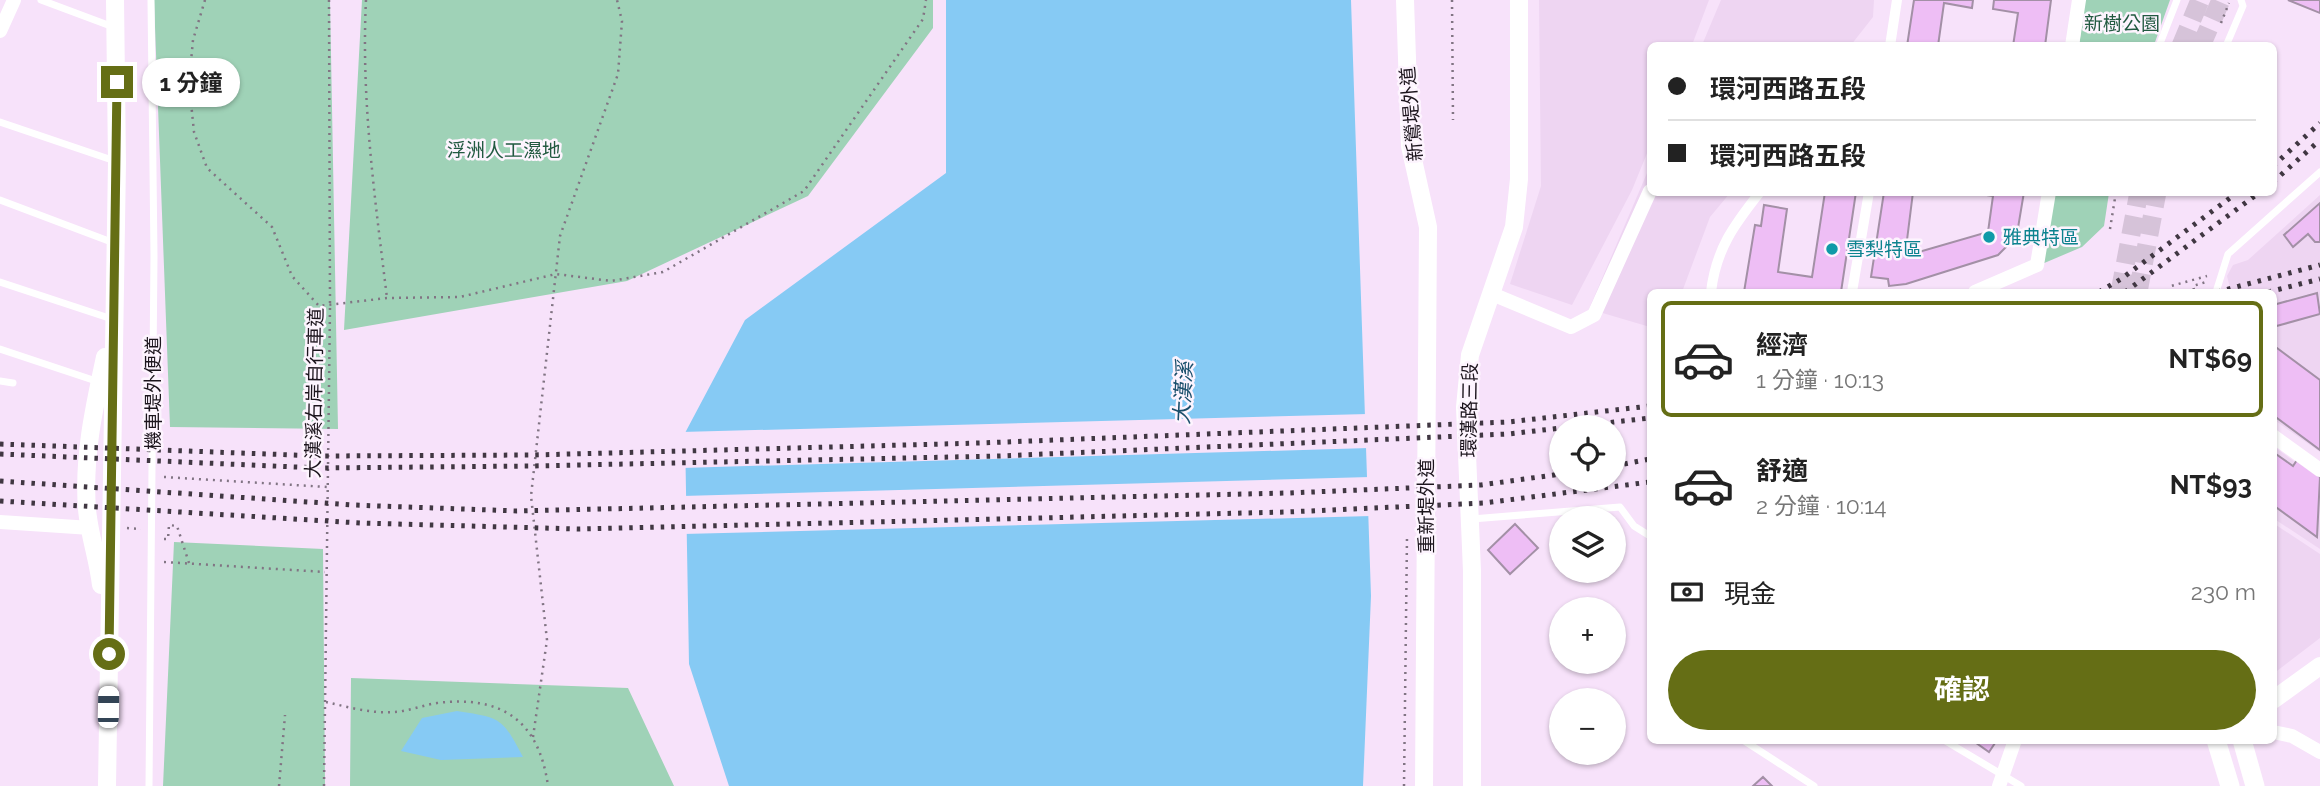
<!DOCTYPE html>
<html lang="zh-TW">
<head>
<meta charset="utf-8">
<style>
	body { margin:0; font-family:Raleway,"Noto Sans TC",sans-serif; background:#f2f2f2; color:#222; height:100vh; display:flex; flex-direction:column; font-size:26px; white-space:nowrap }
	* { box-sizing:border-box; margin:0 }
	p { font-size:23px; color:#767676 }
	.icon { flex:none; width:38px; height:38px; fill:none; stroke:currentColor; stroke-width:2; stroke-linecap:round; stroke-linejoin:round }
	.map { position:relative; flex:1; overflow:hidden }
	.panel { position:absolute; left:1647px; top:289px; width:630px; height:455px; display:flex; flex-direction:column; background:#fff; border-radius:10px; box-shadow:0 2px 5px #0004 }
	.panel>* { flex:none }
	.guide { position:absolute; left:1647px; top:42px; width:630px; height:154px; border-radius:10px; box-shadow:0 2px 5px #0004; display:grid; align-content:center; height:154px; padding:0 21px; background:#fff }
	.controls { position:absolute; left:1549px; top:415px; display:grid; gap:14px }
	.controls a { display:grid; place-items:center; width:77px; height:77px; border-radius:50%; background:#fff; box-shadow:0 2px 5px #0004; font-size:35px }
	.end { position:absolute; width:32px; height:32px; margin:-16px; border:9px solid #656e15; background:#fff; box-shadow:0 0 0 4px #fff }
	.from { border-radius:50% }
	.bubble { position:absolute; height:49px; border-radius:24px; background:#fff; box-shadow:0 2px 5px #0004; font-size:23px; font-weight:700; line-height:49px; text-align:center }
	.car { position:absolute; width:21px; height:42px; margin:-21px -10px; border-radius:9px; box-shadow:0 0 5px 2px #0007; background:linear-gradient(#fff 24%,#345 0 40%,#fff 0 76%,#345 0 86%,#fff 0) }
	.guide b { display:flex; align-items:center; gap:24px; height:66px; font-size:26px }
	.guide b+b { border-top:2px solid #e0e0e0 }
	.guide i { width:18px; height:18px; background:#222 }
	ul { padding:12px 0 0; list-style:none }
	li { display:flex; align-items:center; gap:21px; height:116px; margin:0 14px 10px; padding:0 7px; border:4px solid transparent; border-radius:10px }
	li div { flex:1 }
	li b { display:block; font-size:26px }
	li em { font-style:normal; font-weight:700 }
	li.active { border-color:#656e15 }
	li>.icon { width:63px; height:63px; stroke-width:1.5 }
	.pay { display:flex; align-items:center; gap:18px; height:77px; padding:0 21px; font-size:26px }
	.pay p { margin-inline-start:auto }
	.primary-button { display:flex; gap:14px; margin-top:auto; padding:14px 21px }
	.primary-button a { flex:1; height:80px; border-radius:42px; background:#656e15; color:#fff; font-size:28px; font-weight:700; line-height:80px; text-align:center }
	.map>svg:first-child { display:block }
</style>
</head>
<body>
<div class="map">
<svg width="2320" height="786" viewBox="0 0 2320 786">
	<rect width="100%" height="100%" fill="#f7e2fa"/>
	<path fill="#eed5f2" d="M1539,0h170l-17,45 -42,1v100l-18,44 -60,115 -62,-21 31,-98z
		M1721,0h153l-1,17 -22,28h-149z
		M1650,166v26l80,1 -20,24 -28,75h-32v35l-61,-18z
		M2320,195v257l-47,-33v-127h-42l-4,-16 6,-11 15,-5z
		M2273,446l47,34v69l-47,-31z
		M2273,523l47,31v84l-47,36z"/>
	<path fill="#9fd2b7" d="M154,0h176l8,429 -168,-2z
		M362,0h571v28l-125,168 -181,85 -283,49z
		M2085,0h85l-16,45 -75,1z
		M2052,193h57l-5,33 -22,21 -40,17z
		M174,542l149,7 2,237h-162z
		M351,678l277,10 46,98h-324z"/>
	<path fill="#86caf4" d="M946,0h405l20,596 -8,190h-634l-40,-122 -4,-231 60,-113 201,-147z
		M457,711c44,7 45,6 66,46l-82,3 -40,-9 21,-33z"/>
	<path fill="#f7e2fa" d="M1368,414l1,34 -687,20 -1,-36z
		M1370,477l1,39 -688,18 -1,-38z"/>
	<path fill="#eebef5" stroke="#a390a6" stroke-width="2" d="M1914,0h59l-1,8 -28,-5 -6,43h-31z
		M1994,0h57l-6,46h-32l5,-33 -25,-4z
		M2288,0h32v13z
		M1825,192h31l-15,100h-97l11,-67 6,1 3,-21 23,4 -9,63 34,5z
		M1884,192h29l-8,64 83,-24 5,-36 -26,-4h57l-7,42h-8l-3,13 -8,8 -92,29 -17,2 -1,-7 -17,-2z
		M2320,203v39h-5l-7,-8 -15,13 -9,-12z
		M2317,293l3,21 -47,13v-22z
		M2273,345l47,35v70l-47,-35z
		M2273,452l20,14 4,-6 23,17 -3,60 -44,-32z
		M1515,524l23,24 -28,26 -22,-24z
		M1972,740h25l-8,12z
		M1763,777l9,9h-19z"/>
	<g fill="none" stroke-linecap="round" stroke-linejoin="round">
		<path stroke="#d6c3d9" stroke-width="19" stroke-dasharray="19 10" stroke-linecap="butt" d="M2181,46l19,-46
			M2201,46l20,-46
			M2120,292l19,-100
			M2138,292l19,-100"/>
		<path stroke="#817483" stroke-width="2.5" stroke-dasharray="2 5" stroke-linecap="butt" d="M205,0l-12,40 -4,43 5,49 13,36 65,59 20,49 27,30 68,-8 73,-1 96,-23 55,7 52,-9 141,-81 119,-172 3,-19
			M366,0c-5,100 9,199 21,298
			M1452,0l1,120
			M2221,23l8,-20
			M2110,229l6,-37
			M2194,290l-1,-4 13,-4
			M2172,292l-1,-6 36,-10
			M164,477l163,10
			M127,528l14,1
			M164,539h4l1,-14 8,1 12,37
			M164,562l161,10
			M326,702c22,5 46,12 69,10 14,-1 28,-7 42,-9 64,-8 102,17 111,83
			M533,737l14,-97 -16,-144 29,-260 58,-162 4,-53 -5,-21
			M279,786l6,-71
			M324,786l6,-479 -1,-307
			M1404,786l3,-249"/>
		<path stroke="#fff" stroke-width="7" d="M41,0l75,28
			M2159,46l18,-46
			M2226,46l17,-40 -2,-6
			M0,122l115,39
			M0,200l114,43
			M0,282l112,37
			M2216,292l12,-38 92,-82
			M0,349l99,33
			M0,381l13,2
			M1472,519l148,-12 14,19 16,10
			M1743,740l71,46
			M1944,740l77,46
			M149,786l5,-530 -3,-256"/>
		<path stroke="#fff" stroke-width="10" d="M1890,46l7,-46
			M1711,292c5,-43 23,-67 49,-100
			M1852,292l17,-100"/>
		<path stroke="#fff" stroke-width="14" d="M0,31l14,-31
			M2072,46l7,-46
			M1975,292l62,-27 12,-73
			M1492,294l79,33 23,-12 56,-124
			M2273,436l47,34
			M0,522l91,6
			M2273,732l19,4 28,16
			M1999,786l16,-46"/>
		<path stroke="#fff" stroke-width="18" d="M1405,0l5,146 18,81 -4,559
			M101,585c-3,-26 -12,-51 -14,-76 -4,-52 7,-101 18,-152
			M2273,700l47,-34
			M107,786l10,-624 -2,-162
			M1472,786v-215l-7,-164 5,-52 44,-128 5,-48v-179"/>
		<path stroke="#fff" stroke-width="19" d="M2216,740l14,46
			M2242,740l13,46"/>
		<path stroke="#403742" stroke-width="5" stroke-dasharray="3.5 7" stroke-linecap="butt" d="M2273,166l47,-43
			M2273,182l47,-42
			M2099,292l22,-13 117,-87
			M2125,292l135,-100
			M2217,292l103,-27
			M2268,292l52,-13
			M1569,427l81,-9
			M0,444l320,12 214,-1 446,-12 528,-21 142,-16
			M0,454l319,14 213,-2 467,-10 509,-22 53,-6
			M1614,466l36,-7
			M0,481l353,24 164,6 771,-18 193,-8 80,-11
			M0,501l360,22 219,6 708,-17 197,-9 166,-21"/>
	</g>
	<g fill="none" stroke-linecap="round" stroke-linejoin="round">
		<path stroke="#656e15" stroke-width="9" d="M109,654l8,-572"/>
	</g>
	<g fill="#0f9aa8" stroke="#fdf4fe" stroke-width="2.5">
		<circle cx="1989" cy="237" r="7"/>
		<circle cx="1832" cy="249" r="7"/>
	</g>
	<g text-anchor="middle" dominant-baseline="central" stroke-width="5" stroke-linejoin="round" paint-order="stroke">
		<g font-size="19" fill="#225a41" stroke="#fdf4fe">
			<text x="2122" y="23">新樹公園</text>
			<text x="504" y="150">浮洲人工濕地</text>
		</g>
		<g font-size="19" fill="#1c151d" stroke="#fdf4fe">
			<text transform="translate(1411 114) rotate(-95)">新鶯堤外道</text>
			<text transform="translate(153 393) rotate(-90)">機車堤外便道</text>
			<text transform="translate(314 393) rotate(-89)">大漢溪右岸自行車道</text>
			<text transform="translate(1469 410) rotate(-89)">環漢路三段</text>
			<text transform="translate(1426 506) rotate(-90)">重新堤外道</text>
		</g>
		<g font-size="19" fill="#0d838f" stroke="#fdf4fe" text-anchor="start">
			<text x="2003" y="237">雅典特區</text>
			<text x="1846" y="249">雪梨特區</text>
		</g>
		<g font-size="21" font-style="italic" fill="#1a4f6c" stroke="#fdf4fe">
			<text transform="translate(1183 393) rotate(-87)">大漢溪</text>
		</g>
	</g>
</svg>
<div class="controls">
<a><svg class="icon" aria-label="locate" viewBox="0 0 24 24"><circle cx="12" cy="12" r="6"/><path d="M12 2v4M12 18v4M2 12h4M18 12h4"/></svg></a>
<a><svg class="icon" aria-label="layers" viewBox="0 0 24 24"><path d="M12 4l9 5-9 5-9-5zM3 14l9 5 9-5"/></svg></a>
<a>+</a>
<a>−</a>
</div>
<i class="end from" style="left:109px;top:654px"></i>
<i class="end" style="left:117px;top:82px"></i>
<div class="bubble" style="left:142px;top:58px;width:98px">1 分鐘</div>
<i class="car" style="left:108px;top:707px;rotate:1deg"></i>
<div class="guide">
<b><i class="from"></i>環河西路五段</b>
<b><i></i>環河西路五段</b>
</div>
<section class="panel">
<ul>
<li class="active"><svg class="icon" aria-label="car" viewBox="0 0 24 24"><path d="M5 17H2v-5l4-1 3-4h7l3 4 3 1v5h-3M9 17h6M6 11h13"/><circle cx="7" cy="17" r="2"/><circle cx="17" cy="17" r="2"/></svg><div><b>經濟</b><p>1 分鐘 · 10:13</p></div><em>NT$69</em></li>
<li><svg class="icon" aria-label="car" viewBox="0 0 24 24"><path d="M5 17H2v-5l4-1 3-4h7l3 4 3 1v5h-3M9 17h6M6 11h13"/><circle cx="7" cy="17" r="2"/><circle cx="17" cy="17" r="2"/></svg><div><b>舒適</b><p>2 分鐘 · 10:14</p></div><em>NT$93</em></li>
</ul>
<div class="pay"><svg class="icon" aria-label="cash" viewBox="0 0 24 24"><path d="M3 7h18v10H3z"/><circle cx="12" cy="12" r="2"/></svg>現金<p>230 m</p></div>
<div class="primary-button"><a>確認</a></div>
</section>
</div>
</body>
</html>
